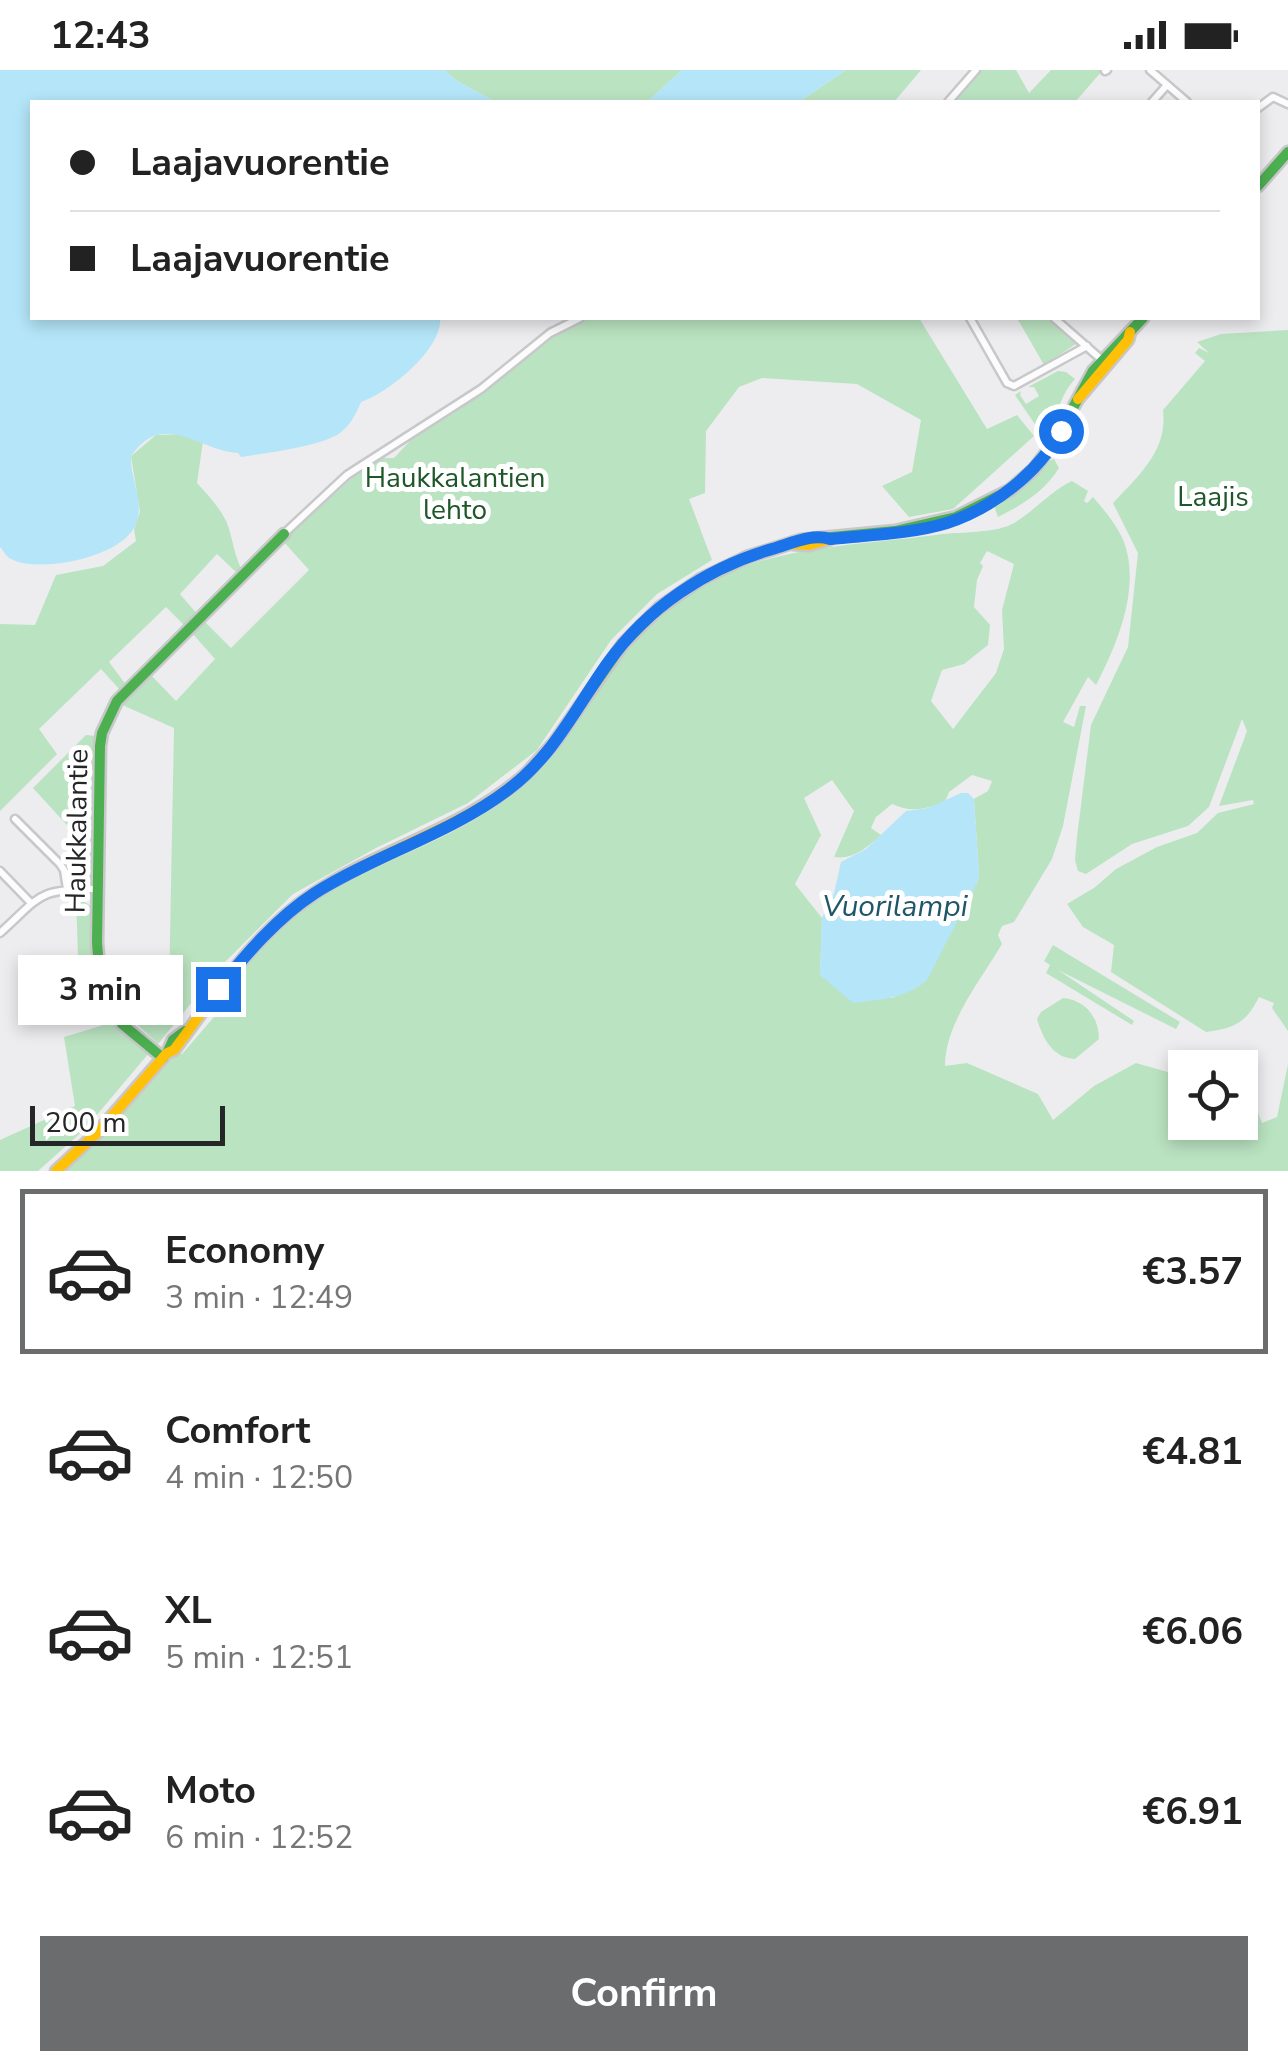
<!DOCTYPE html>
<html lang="en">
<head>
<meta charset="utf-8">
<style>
	body { margin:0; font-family:"Nunito Sans",sans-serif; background:#f2f2f2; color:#222; height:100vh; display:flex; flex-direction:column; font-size:38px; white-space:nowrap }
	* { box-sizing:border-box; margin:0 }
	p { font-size:32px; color:#767676 }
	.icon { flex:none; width:55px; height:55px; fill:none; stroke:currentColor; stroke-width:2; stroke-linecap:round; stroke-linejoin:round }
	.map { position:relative; height:1101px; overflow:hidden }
	.sheet { display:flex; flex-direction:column; background:#fff; flex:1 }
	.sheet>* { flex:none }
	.top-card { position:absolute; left:30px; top:30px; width:1230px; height:220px; border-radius:0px; box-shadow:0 5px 15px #0003; display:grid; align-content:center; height:220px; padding:0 40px; background:#fff }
	.fabs { position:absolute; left:1168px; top:980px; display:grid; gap:20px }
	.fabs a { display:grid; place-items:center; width:90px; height:90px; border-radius:0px; background:#fff; box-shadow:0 5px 15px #0003; font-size:50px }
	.scale { position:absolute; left:30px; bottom:25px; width:195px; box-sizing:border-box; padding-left:10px; border:5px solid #252627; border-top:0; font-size:28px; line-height:35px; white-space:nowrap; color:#252627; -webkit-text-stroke:8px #fff; paint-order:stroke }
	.end { position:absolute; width:45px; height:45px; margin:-22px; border:12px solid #1a73e8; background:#fff; box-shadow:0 0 0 5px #fff }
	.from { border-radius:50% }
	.bubble { position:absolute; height:70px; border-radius:0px; background:#fff; box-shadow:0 5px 15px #0003; font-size:32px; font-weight:700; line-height:70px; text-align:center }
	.top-card b { display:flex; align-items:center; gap:35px; height:95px; font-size:38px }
	.top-card b+b { border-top:2px solid #e0e0e0 }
	.top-card i { width:25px; height:25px; background:#222 }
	ul { padding:18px 0 0; list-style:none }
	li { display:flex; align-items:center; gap:30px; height:165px; margin:0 20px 15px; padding:0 20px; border:5px solid transparent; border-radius:0px }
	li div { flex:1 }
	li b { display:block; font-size:38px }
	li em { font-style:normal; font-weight:700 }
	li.current { border-color:#6b6c6d }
	li>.icon { width:90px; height:90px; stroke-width:1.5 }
	.cta { display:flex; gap:20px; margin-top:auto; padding:20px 40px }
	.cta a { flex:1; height:115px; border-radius:0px; background:#6b6c6d; color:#fff; font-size:40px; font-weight:700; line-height:115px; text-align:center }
	.status { display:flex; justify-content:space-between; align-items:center; height:70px; padding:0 50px; background:#fff; direction:ltr }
	.status svg { height:28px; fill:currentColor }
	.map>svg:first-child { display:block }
</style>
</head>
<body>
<div class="status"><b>12:43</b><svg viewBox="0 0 49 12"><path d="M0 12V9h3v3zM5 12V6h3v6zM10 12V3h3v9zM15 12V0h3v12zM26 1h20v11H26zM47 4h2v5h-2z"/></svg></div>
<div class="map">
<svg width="1288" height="1101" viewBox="0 0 1288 1101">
	<rect width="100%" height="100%" fill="#ededf0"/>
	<path fill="#bae3c1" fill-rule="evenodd" d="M445,0h237l-35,32h-151l-39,-21z
		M846,0h75l-27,32h-95z
		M981,0h35l13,23 22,-23h52l-28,32h-122z
		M586,248h333l68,111 30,-14 17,21 -81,73 -44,8 -27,-31 30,-14 9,-52 -64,-36 -95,-6 -23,9 -33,44 -1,62 -16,6 23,61 -55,34 -46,46 -74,110 -69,53 -92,45 -83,46 -69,69 -66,81 -32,-30 43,-24 5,-262 -54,-24 30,-30 26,27 39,-42 -24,-27 12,-12 28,28 78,-78 -26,-29 82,-75 13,-8h16l17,-18 73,-47 46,-42z
		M1017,248h29l30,26 -32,21z
		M1288,260v701l-16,-23 2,-5 -15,-6c-13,26 -24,31 -53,35l-95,-60 3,-27 -31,-18 -16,-23 27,-16 22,-19 41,-22 40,-14 21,-20 36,-9 -1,-4 -34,6 28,-75 -5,-12 -33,88 -21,19 -56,18 -46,30 -8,-3 -3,-11 2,-23 14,-112 37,-78 10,-94 -25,-50c25,-27 55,-52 50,-93l42,-49 -10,-8 4,-5 10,5 -12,-11 24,-8z
		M1058,301l8,1 9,7c-17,18 -17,40 -30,60l-30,-44 6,-4 -1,4 6,9 13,-8 -5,-9h-6z
		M184,364l19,7 -6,42c12,13 23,25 30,40 6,16 7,32 15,47l-4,4 -21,-20 -37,40 18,21 -12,12 -20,-20 -57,55 18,24 -6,5 -20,-22 -62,60 18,25 -57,57v-187l35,1 21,-50 47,-9 33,-25 -2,-12 6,-17 -9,-56 25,-21z
		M1054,389l5,9c-15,24 -37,37 -61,49l-4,-11c15,-11 46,-43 60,-47z
		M1072,411l16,10 -4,10 3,2 6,-6c12,14 24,28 31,45 17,46 -7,103 -28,143l-8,-8 -25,45 11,5 6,-21h6l-23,120 -11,33 -38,63 -12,4 -4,9 4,9c-21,36 -57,79 -57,122l22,-3 71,31 15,26 41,-34 42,-23 49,14v45l28,1 2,10 16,-1 23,-29 8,20 15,-6 11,-53v107h-1223l55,-53 57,-65 5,1 32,-37 -3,-4c32,-53 79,-102 135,-131 64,-33 138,-56 190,-109 71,-74 84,-155 190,-200 67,-28 146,-29 217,-39 19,-2 49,-1 67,-9 22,-11 39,-33 62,-44zM987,481l27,13 -12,46 2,39 -8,24 -43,56 -22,-28 11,-31 22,-6 24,-19 2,-20 -16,-18 3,-27 6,-14 -3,-3zM972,705l20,6 -4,10 -14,8 5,76 -2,8 -68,106 -17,9 -72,-23 2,-57 -27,-34 26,-49 -17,-37 28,-18 22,31 -20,46c19,3 34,-10 47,-22l-10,-7 5,-11 16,-13c19,9 34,5 53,-2l4,-10z
		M86,665l11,1 -4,147h-18l1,-48 -43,-47z
		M76,827l17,10 4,71 6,18 -2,11 -18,10h-3z
		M1053,875l127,77 -4,7 -118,-59 76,51 -2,4 -86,-52 4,-8 -6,-4z
		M1063,928c22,2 36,19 36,41l-24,20c-22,-1 -32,-20 -38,-40l4,-7z
		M110,953l10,3 29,27 -64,76 -47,42h-38v-31l75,-34 -11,-69z"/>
	<path fill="#b4e5f8" d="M0,0h445l12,11 39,21h-464v216h408c3,31 -52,75 -79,84 -5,12 -12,26 -24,33 -21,12 -71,18 -96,22l-3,-4c-39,-2 -74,-44 -107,3 -1,25 15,46 4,70 -14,31 -95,48 -124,33 -5,-2 -7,-8 -11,-12z
		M682,0h164l-47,32h-152z
		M961,723h7l6,6 5,76 -2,8 -50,97c-19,18 -49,20 -74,23l-33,-28 2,-57 12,-25 7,-31 25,-13 40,-38 22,-3z"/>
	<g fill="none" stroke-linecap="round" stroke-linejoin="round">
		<g stroke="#c8c8ca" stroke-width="11">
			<path id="street" d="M1150,0l37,32
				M1105,1l2,-1
				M948,32l28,-32
				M1152,32l15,-17
				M1258,38l15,-11 15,7
				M970,248l37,65 7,3 73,-40
				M1054,248l48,42
				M288,460l59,-55 134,-86 69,-56 30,-15
				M15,749l45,45 4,6 3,19
				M0,801l31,32
				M0,863c42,-38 37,-44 97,-44"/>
		</g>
		<g stroke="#c8c8ca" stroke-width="15">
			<path id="fast" d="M1258,116l30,-34
				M527,703l27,-30 69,-99 36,-36 42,-29 46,-22 54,-17 94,-9 61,-14 54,-27 24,-21 21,-28 38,-70 50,-53
				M167,983l6,-13 12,-9
				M163,988l-41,-34 -22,-46 -3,-35 3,-197 2,-13 15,-32 167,-167"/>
		</g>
		<g stroke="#c8c8ca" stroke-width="15">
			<path id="slow" d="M1078,329l50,-59 2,-8
				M793,474l16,1 21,-6
				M56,1101l43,-40 68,-78 7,-3c42,-56 79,-115 138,-155 69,-47 152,-65 215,-122"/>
		</g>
		<use href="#street" stroke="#fcfcfd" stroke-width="6"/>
		<use href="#fast" stroke="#4caf50" stroke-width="10"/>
		<use href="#slow" stroke="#ffc107" stroke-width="10"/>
	</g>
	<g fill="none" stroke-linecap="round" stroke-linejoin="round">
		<path stroke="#1a73e8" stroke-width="12" d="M218,919c28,-35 60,-72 97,-96 62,-39 135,-59 194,-104 44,-33 67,-81 98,-125 40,-56 99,-96 165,-115 18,-5 39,-16 58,-10 38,-4 81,-5 117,-16 46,-15 91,-50 114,-92"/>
	</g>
	<g text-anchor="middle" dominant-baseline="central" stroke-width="10" stroke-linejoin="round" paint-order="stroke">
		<g font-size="28" fill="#1e5729" stroke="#fff">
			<text x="455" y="408">Haukkalantien<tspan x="455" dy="32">lehto</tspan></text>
			<text x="1213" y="427">Laajis</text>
		</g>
		<g font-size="28" fill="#252627" stroke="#fff">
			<text transform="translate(77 761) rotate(-89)">Haukkalantie</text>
		</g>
		<g font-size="30" font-style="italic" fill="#1f5668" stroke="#fff">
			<text x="895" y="836">Vuorilampi</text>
		</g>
	</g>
</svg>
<div class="fabs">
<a><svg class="icon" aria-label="locate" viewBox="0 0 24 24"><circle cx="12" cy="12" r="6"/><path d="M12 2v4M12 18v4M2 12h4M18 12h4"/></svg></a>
</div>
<div class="scale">200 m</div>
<i class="end from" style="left:1061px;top:361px"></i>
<i class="end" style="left:218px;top:919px"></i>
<div class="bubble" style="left:18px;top:885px;width:165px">3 min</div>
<div class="top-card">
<b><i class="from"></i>Laajavuorentie</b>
<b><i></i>Laajavuorentie</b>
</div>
</div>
<section class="sheet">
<ul>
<li class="current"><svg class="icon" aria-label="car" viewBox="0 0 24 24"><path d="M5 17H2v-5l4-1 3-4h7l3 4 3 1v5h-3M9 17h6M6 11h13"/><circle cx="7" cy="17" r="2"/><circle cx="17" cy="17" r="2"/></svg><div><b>Economy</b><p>3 min · 12:49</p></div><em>€3.57</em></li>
<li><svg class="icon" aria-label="car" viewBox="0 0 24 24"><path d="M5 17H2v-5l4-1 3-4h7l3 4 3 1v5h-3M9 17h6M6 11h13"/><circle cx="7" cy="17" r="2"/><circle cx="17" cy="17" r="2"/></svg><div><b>Comfort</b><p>4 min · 12:50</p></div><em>€4.81</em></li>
<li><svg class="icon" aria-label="car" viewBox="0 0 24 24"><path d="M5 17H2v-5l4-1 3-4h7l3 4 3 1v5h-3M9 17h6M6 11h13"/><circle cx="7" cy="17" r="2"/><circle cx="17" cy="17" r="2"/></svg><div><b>XL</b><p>5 min · 12:51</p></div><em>€6.06</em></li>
<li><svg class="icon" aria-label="car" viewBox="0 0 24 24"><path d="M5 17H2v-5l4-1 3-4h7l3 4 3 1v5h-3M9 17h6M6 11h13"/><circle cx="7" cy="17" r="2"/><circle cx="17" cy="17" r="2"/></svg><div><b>Moto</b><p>6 min · 12:52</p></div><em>€6.91</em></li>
</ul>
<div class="cta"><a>Confirm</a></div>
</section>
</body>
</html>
